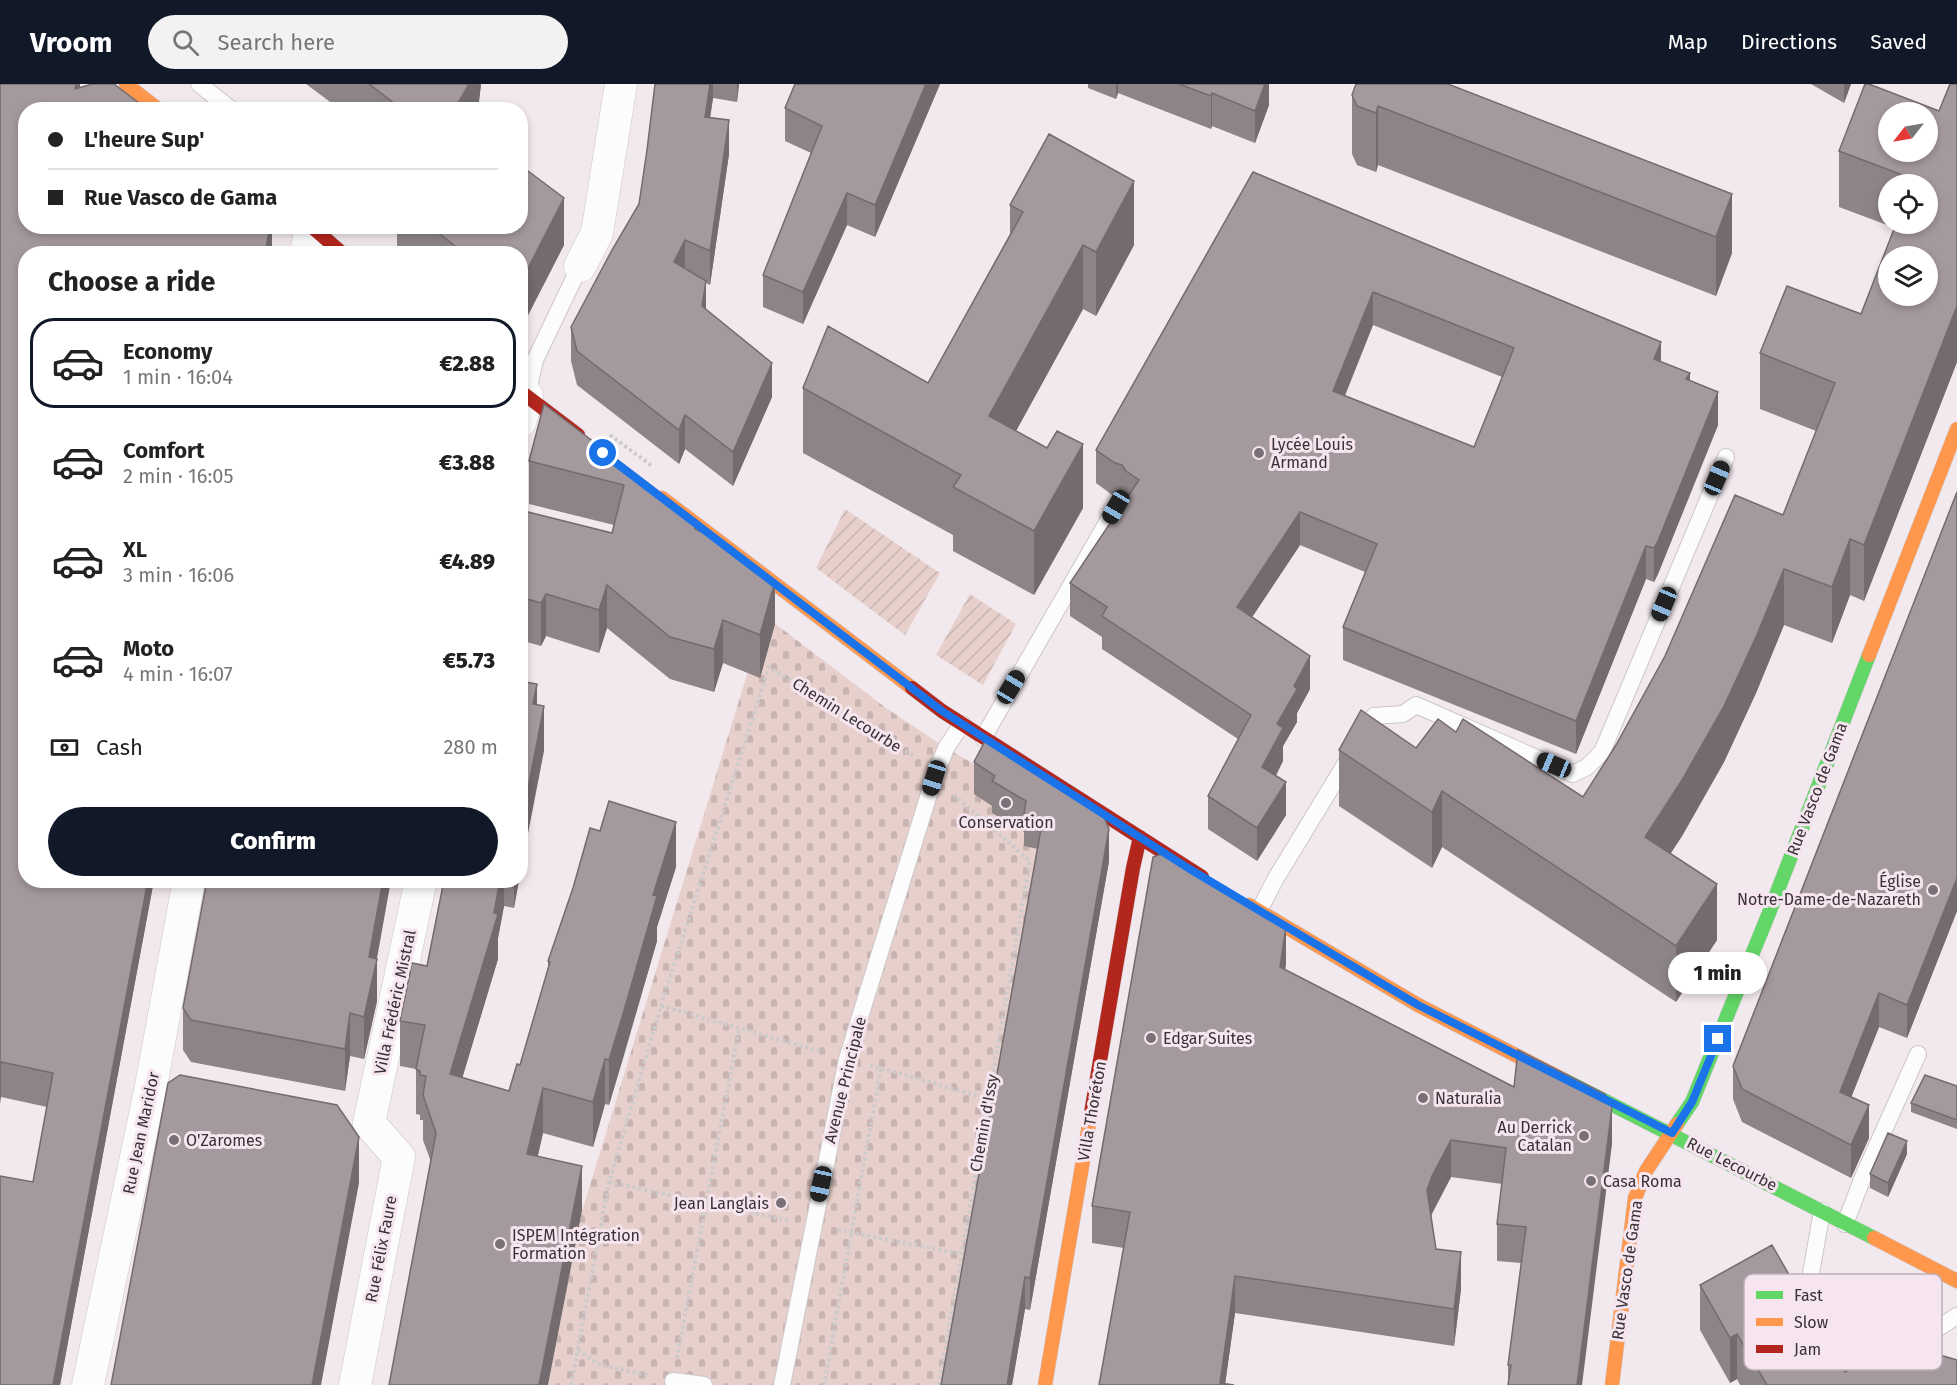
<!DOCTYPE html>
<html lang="en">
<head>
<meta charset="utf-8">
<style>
	body { margin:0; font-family:"Fira Sans",sans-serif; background:#f2f2f2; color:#222; height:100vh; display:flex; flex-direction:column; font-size:22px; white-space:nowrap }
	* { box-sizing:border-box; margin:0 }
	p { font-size:20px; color:#767676 }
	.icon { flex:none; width:33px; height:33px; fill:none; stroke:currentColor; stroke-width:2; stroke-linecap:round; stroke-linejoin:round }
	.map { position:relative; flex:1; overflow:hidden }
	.details { position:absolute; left:18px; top:162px; width:510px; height:642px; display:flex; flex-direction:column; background:#fff; border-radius:24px; box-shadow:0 3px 9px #0003 }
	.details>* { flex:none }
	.top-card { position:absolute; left:18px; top:18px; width:510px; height:132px; border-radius:24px; box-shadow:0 3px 9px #0003; display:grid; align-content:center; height:132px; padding:0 30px; background:#fff }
	.needle { width:39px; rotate:239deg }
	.controls { position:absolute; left:1878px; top:18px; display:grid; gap:12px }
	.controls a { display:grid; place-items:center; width:60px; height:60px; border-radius:50%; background:#fff; box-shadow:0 3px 9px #0003; font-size:30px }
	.end { position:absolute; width:27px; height:27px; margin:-14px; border:8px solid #1a73e8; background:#fff; box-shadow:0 0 0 3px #fff }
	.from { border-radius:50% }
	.bubble { position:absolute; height:42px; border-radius:21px; background:#fff; box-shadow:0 3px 9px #0003; font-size:20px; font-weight:800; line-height:42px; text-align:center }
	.car { position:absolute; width:18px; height:36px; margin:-18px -9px; border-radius:8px; box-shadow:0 0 4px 2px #0007; background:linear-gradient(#222 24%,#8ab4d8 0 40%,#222 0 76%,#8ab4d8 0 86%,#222 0) }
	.top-card b { display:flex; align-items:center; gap:21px; height:57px; font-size:22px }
	.top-card b+b { border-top:2px solid #e0e0e0 }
	.top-card i { width:15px; height:15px; background:#222 }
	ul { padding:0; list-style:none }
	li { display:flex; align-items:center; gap:18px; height:90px; margin:0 12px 9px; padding:0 18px; border:3px solid transparent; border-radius:24px }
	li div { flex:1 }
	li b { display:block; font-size:22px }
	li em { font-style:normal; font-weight:800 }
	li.on { border-color:#111827 }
	li>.icon { width:54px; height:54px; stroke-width:1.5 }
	h2 { padding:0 30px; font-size:27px; line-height:72px }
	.pay { display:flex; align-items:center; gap:15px; height:66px; padding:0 30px; font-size:22px }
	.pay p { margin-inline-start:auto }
	.cta { display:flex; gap:12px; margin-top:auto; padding:12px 30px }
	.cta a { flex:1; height:69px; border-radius:36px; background:#111827; color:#fff; font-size:24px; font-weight:800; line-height:69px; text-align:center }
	header { display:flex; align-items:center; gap:36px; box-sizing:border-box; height:84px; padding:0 30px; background:#111827; color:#fff }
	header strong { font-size:28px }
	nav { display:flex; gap:33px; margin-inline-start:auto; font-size:21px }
	.search { width:420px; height:54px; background:#f2f2f2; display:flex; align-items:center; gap:15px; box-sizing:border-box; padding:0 21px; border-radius:33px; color:#767676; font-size:22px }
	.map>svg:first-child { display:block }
</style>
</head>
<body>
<header>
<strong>Vroom</strong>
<div class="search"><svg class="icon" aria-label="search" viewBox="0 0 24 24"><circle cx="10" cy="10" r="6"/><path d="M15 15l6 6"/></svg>Search here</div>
<nav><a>Map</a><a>Directions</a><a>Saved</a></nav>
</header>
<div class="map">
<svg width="1957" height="1301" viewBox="0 0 1957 1301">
	<defs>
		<pattern id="cemetery-stones" width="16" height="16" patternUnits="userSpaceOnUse" patternTransform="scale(1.5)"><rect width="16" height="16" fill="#e7d0cc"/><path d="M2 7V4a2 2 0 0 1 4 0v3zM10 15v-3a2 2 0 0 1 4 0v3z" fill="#c7b3b0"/></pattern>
		<pattern id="garden-furrows" width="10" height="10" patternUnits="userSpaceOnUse" patternTransform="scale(1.5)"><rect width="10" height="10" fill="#e7d0cc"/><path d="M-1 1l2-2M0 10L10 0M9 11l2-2" fill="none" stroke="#c7b3b0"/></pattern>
	</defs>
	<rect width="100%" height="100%" fill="#f2e9ee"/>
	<path fill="url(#cemetery-stones)" d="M765,532l121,92 60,40 40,23 64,42 -104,572h-398l34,-174z"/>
	<path fill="url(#garden-furrows)" d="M845,425l95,64 -35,62 -89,-67z
		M970,510l46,30 -33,61 -47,-30z"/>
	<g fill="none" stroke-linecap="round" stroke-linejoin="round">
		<g stroke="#ccc6c9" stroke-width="18">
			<path id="lane" d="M199,0l33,26
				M527,312l8,-36 45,-94
				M1362,651l12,-19 29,-2 13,-9 157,69 14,-7 15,-15 124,-295
				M983,654l133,-231
				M1259,827l17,-33 73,-120
				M1845,1140l18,-47 55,-123
				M1802,1240l20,-113
				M1882,1280l75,-48
				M673,1297l31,4
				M782,1301l65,-326 87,-281 12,-30 16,-24"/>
		</g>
		<g stroke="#ccc6c9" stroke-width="33">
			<path id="street" d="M306,170l5,-28
				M580,182l17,-33 24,-149
				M520,338l7,-26
				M369,1039l52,-243
				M88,1301l63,-299 38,-206
				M355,1301l44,-228 -30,-34"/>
		</g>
		<g stroke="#ccc6c9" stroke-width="15">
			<path id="fast" d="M1564,996l310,158
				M1677,1040l15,-22 77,-189 100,-258"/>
		</g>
		<g stroke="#ccc6c9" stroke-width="15">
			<path id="slow" d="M126,0l33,26
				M662,414l250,190
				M1869,571l88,-226
				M1249,821l169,100 146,75
				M1874,1154l83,43
				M1045,1301l45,-266
				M1612,1301l23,-187 11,-27 31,-47"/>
		</g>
		<g stroke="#ccc6c9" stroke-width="15">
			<path id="jam" d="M311,142l32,28
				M520,307l58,44
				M912,604l30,23 260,166
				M1090,1035l43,-251 7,-31"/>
		</g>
		<path stroke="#cdcacb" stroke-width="4" stroke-dasharray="3 3" stroke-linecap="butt" d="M610,351l42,31
			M661,922l162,46
			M870,981l118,34
			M609,1098l181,39
			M838,1146l123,24
			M578,1266l20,14 52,12
			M677,1274l62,-329
			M571,1301l38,-203 52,-176 108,-339 146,90
			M824,1301l57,-317
			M939,1301l91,-524 -76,-66"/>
		<use href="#lane" stroke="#fdfcfc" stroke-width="16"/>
		<use href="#street" stroke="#fdfcfc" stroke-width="32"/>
		<use href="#fast" stroke="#63d668" stroke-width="14"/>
		<use href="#slow" stroke="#ff974d" stroke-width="14"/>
		<use href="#jam" stroke="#b3261e" stroke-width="14"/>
	</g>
	<path fill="#8d8486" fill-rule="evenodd" d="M0,0h80v4l192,138v28h-246l128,626 -94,505h-60l33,-203 14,-75 -46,-10z
		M306,0h175l-3,26h-137z
		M655,0h84l-2,18 -24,-4 -3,20 19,36 -19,131 -4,-2v26l66,88 -39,89 -48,-37 -6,15 -102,-79 -6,-24v-34l68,-123 8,-54z
		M940,0l-65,153 -28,-12 -44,99 -40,-17v-32l48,-122 -26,-12v-33z
		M1088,0h181v21l-14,38 -43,-17 -1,3 -93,-36 -2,6 -28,-11z
		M1811,0h40l-7,19z
		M1957,0v278l-93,239 -14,-6 -18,48 -48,-18 -28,68 -32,69 -42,74 -12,18 47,86 -41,62 -234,-155 -10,21 -93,-62v-56l77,-2 40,-16 127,65 200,-282 33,-84 -56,-22v-56l101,-39 34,-86 -56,-21v-56l100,-40zM1888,100h40v40h-40z
		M1352,11l380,99v59l-16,43 -338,-131 -2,7 -19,-7 -5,-11z
		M1253,88l408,190 29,19 28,44 -60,149 -4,8 -8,-3 -70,175 -233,-94v-33l22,-55 -65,-27 -48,72 58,72 -13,24v9l-14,24v15l-7,15 10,39 -29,46 -49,-32v-33l30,-57 -136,-90v-12l-32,-21v-33l54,-81 -2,-4 -7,-1 -19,-14v-33zM1373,241l129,52 -28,70 -129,-51z
		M1010,121l124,40 -38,71 -13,-7 -67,122 67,77 -49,87 -81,-44v-16l-150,-82v-65l125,-5 82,-149z
		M397,142h123l44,19 -39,76 -5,-67h-116l-7,-6z
		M544,320l155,127 76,93 -15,54 -37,-15 -9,29 -44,-13 -63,-51 -8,25 -53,-17 -5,10 -21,-6v-130l92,23 2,-8 -85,-21v-43z
		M1957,408v419l-50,127 -28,-11 -28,70 18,41 -18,40 -109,-56 -9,-23v-33z
		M986,655l123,122 -79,449 -5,-1 -13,76 26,-536 -14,-3v-14l-32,-19v-7l-18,-12v-32z
		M676,783l-19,60v14l-34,118 -14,46 -4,-1 -12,43 -50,-14 -5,23 44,55 -151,-49 -8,-22v-20h-3v-5l-4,-1v-45l-16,-3v-45l27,-55 17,-86h75l-5,28 -10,-2 -6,32v21l-36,119 47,13 11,-26 28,-95v-9z
		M376,875l1,42 -13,58 -14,-3 -5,35 -154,-29 -8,-12v-42z
		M1286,879l-1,7 327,174 -104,241v-20l13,-102 -24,-2v-37l5,-40 -51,-7 -20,39 5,33 25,40 -7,57 -219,-33 -10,71 -126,1 25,-137 -32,-5v-37z
		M1957,1002v43l-46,-17v-9z
		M1907,1070l-19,43 -18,-9v-14z
		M1700,1201l145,87 112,13h-217l-3,-6 -7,4 -30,-53z"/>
	<path fill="#736b6d" d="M76,0h4v15l-5,-10z
		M469,0h12l-3,26h-24z
		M710,0h3v14l-8,53v-34z
		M737,0h2l-2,18z
		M926,0h14l-65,153v-32z
		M1116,0h2v9l-2,6z
		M1265,0h4v21l-14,38v-32z
		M1844,0h7l-7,19z
		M1212,9v33l-1,3v-33z
		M1378,22v59l-2,7v-59z
		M729,36v34l-19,131v-34z
		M1134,97v64l-38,71v-64z
		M847,109v32l-44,99v-32z
		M1732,110v59l-16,43v-59z
		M564,114v47l-39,76 -5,1v-47z
		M270,142h2v28h-7z
		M685,156v34l-11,-12z
		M1083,161v64l-94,171v-64z
		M706,197v34l-4,-9z
		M1373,208v33l-40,99v-33z
		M1957,222v56l-93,239v-56z
		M1661,258v34l-7,-17z
		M772,279v34l-39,89v-34z
		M1690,289v33l-4,-27z
		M1718,308v33l-60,149 -4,8v-34z
		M685,331v34l-6,15v-34z
		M1083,360v64l-49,87v-64z
		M1300,428v33l-63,95v-33z
		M1850,455v56l-18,48v-56z
		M1646,462v33l-70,175v-33z
		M1784,485v56l-28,68 -32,69 -42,74 -37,57v-56z
		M775,497v43l-15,54v-43z
		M607,501v43l-8,25v-43z
		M546,510v42l-5,10v-43z
		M723,536v43l-9,29v-43z
		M1310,572v33l-13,24v9l-14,24v15l-21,39v-33l15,-43 17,-38z
		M537,600v45l-4,-25z
		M544,622v45l-24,124v-45z
		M1286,698v33l-29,46v-33z
		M1442,707v56l-10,21v-56z
		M676,738v45l-19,60v14l-48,164v-45l44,-165z
		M1109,745v32l-79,449v-32z
		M1957,794v33l-50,127v-33z
		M148,796h6l-94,505h-7z
		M383,796h8l-15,84 1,-5v42l-13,58v-42l5,-60z
		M500,796h4v26l-6,32v21l-48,160v-45l44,-161z
		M514,796h5l-5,28z
		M1717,800v56l-41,62v-56z
		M1286,842v37l-6,41v-37z
		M1879,909v34l-39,99v-34z
		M350,929v43l-5,35v-42z
		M605,975v45l-12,43v-45z
		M1,978v35l-1,7v-35z
		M543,1004v45l-16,66v-45z
		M1869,1021v33l-18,40v-33z
		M1612,1023v37l-30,241h-5z
		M359,1053v46l-38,202h-9z
		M1451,1056v37l-19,36 -5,14v-37l5,-14z
		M1907,1057v13l-19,43v-14z
		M582,1082v45l-34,174h-9z
		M1461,1168v37l-7,57v-37z
		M1235,1192v37l-10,72h-5z
		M1025,1193v32l-13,76h-5z
		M1737,1250v45l-7,4v-45z"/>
	<path fill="#a4999c" stroke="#736b6d" stroke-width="1.5" fill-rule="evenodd" d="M0,0h76l-1,5 17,-5h22l34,26h-122v116h244l-5,28h-239v626h122l-95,505h-53v-209l33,6 20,-109 -52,-11 -1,7z
		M369,0h100l-15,26h-51z
		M655,0h55l-5,33 24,3 -19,131 -25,-11 -11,22 32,19 -4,25 70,57 -39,89 -48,-37 -6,15 -102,-79 -6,-24 41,-77 27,-46 8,-54z
		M795,0h131l-51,121 -28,-12 -44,99 -40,-17 59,-149 -37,-18z
		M1179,0h86l-10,27 -43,-18 -1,3z
		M1356,0h92l284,110 -16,43 -338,-131 -2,7 -19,-7 -5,-11z
		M1865,0h4l70,27 11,-27h7v222l-93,239 -14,-6 -18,48 -48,-18 -28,68 -32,69 -42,74 -37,57 72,47 -41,62 -234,-155 -10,21 -93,-62 22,-40 55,38 22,-29 18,13 7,-13 120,78 33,-52 49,-89 70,-161 48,20 52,-132 -75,-30 27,-67 74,28 35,-90h32v-40h-17l2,-5 -74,-28zM1888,28h40v40h-40zM1888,172h40v40h-40z
		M1049,50l85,47 -38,71 -13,-7 -94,171 58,32 10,-17 26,13 -49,87 -81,-44 8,-12 -158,-87 25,-62 100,57 95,-171 -13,-7z
		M520,81l44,33 -39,76 -5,1v-21h-55l-35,-28h90z
		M1253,88l408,170 -7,17 36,14 -4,6 32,13 -60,149 -4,7 -8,-2 -70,175 -233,-94 34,-83 -77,-32 -63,95 73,49 -16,30 3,3 -20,35 6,4 -21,39 24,15 -29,46 -49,-32 43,-81 -149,-99 5,-9 -37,-24 69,-103 -13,-9 -4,-6 -7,-2 -19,-13zM1373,208l141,56 -40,99 -141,-56z
		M544,320l155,118 -4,7 34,16 46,36 -15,54 -37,-15 -9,29 -44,-12 -63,-52 -8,25 -53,-16 -5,9 -21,-6v-87l92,23 12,-48 -95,-24z
		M1957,408v386l-50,127 -28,-12 -39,99 29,13 -18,40 -109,-56 -9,-23z
		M520,597l17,3 -4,20 11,2 -24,124z
		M986,655l117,76 6,14 -79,449 -5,-1 -18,108h-66l102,-567 -19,-4 2,-13 -34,-20 3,-5 -21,-14z
		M609,717l67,21 -23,73 4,1 -34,118 -14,46 -4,-1 -12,43 -50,-14 -16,66 55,12 -43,219h-150l47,-252 -13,-38 3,-19 -6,-1v-4l-4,-2 9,-44 -25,-4 12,-58 15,3 17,-86h56l-6,33 4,1 -48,160 59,17 8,-27 3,1 30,-103 -2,-1 25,-73 17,-60 10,3z
		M1167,768l119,74 -6,41 234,120 4,-37 87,44 7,13 -35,278h-69l3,-20h-3l18,-138 -29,-3 9,-76 -55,-8 -19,36 -5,14 9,59 25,3 -7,57 -219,-33 -15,107 14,2h-135l31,-173 -38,-6 61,-349z
		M207,796h176l-14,77 8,2 -13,58 -14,-4 -5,36 -154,-29 -8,-12z
		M180,991l157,30 22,32 -47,248h-201l57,-302z
		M1925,991l32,11v34l-46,-17z
		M1888,1049l19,8 -19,42 -18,-9z
		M1772,1161l73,127 26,-14 40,-7 29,4 17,5v25h-190l-30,-51 -7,4 -30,-53z"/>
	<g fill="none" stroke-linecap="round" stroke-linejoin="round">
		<path stroke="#1a73e8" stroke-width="8" d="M603,369l339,258 246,157 230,137 254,128 20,-31 26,-63"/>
	</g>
	<g fill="#797176" stroke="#f6e5ef" stroke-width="2">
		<circle cx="1259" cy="369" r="6"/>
		<circle cx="1006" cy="719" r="6"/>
		<circle cx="1933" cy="806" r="6"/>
		<circle cx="1151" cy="954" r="6"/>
		<circle cx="1423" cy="1014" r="6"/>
		<circle cx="1584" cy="1052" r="6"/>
		<circle cx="174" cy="1056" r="6"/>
		<circle cx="1591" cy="1097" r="6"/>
		<circle cx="781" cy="1119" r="6"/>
		<circle cx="500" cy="1160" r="6"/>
	</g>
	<g text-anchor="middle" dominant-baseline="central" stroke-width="6" stroke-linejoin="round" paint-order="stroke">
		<g font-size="16" fill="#383135" stroke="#f6e5ef" text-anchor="start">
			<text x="1271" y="360">Lycée Louis<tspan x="1271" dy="18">Armand</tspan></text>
			<text x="1006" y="738" text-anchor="middle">Conservation</text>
			<text x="1921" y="797" text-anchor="end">Église<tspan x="1921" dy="18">Notre-Dame-de-Nazareth</tspan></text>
			<text x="1163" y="954">Edgar Suites</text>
			<text x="1435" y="1014">Naturalia</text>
			<text x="1572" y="1043" text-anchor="end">Au Derrick<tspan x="1572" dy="18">Catalan</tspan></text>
			<text x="186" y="1056">O'Zaromes</text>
			<text x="1603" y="1097">Casa Roma</text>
			<text x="769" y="1119" text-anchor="end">Jean Langlais</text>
			<text x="512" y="1151">ISPEM Intégration<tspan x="512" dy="18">Formation</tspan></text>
		</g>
		<g font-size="16" fill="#383135" stroke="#f6e5ef">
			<text transform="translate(847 631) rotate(32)">Chemin Lecourbe</text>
			<text transform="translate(1817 705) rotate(-69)">Rue Vasco de Gama</text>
			<text transform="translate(395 918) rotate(-78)">Villa Frédéric Mistral</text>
			<text transform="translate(845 996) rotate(-76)">Avenue Principale</text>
			<text transform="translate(1092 1027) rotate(-80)">Villa Thoréton</text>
			<text transform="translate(984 1039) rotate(-80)">Chemin d'Issy</text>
			<text transform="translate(141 1049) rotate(-78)">Rue Jean Maridor</text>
			<text transform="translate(1732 1080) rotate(27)">Rue Lecourbe</text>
			<text transform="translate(381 1165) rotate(-79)">Rue Félix Faure</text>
			<text transform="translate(1627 1186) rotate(-82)">Rue Vasco de Gama</text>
		</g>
	</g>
	<rect x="1744" y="1190" width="198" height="96" rx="9" fill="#f6e5ef" stroke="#bdafb7" stroke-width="1.5"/>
	<rect x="1756" y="1207" width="27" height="8" fill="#63d668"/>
	<rect x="1756" y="1234" width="27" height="8" fill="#ff974d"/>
	<rect x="1756" y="1261" width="27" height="8" fill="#b3261e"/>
	<g font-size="16" fill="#383135">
		<text x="1794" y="1217">Fast</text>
		<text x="1794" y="1244">Slow</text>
		<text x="1794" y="1271">Jam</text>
	</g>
</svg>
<div class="controls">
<a><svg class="needle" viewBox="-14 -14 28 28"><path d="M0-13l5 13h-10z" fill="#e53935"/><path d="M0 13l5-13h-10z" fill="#767676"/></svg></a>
<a><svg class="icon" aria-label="locate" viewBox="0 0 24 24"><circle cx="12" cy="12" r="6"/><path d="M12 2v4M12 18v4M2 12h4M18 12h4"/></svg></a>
<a><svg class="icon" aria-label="layers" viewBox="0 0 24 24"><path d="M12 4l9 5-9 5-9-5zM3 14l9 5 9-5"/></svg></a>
</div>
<i class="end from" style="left:603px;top:369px"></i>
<i class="end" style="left:1718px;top:955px"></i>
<div class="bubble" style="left:1668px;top:868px;width:99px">1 min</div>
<i class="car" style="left:1717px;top:394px;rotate:23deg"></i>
<i class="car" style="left:1116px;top:423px;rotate:210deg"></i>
<i class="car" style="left:1664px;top:520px;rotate:203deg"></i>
<i class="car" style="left:1011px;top:603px;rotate:31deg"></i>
<i class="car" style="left:1554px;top:681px;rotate:293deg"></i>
<i class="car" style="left:934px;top:694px;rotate:197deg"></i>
<i class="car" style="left:821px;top:1100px;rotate:192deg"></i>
<div class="top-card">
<b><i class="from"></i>L'heure Sup'</b>
<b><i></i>Rue Vasco de Gama</b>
</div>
<section class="details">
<h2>Choose a ride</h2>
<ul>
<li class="on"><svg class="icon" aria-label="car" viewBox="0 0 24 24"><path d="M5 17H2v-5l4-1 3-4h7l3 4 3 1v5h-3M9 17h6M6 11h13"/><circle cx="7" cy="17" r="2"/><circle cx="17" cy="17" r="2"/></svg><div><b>Economy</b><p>1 min · 16:04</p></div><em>€2.88</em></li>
<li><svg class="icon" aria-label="car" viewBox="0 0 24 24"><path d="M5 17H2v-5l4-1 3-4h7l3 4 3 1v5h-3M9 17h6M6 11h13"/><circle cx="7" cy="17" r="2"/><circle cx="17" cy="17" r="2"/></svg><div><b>Comfort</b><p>2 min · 16:05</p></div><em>€3.88</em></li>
<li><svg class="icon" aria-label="car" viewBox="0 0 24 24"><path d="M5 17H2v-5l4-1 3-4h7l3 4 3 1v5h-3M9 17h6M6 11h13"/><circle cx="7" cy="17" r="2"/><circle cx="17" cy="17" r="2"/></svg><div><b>XL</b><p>3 min · 16:06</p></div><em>€4.89</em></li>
<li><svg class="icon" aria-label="car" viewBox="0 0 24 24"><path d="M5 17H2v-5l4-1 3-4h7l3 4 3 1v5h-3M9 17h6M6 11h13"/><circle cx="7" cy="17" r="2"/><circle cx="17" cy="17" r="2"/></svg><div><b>Moto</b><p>4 min · 16:07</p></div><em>€5.73</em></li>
</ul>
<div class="pay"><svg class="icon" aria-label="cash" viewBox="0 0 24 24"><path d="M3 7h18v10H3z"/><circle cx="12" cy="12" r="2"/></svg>Cash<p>280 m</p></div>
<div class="cta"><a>Confirm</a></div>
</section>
</div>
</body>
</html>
